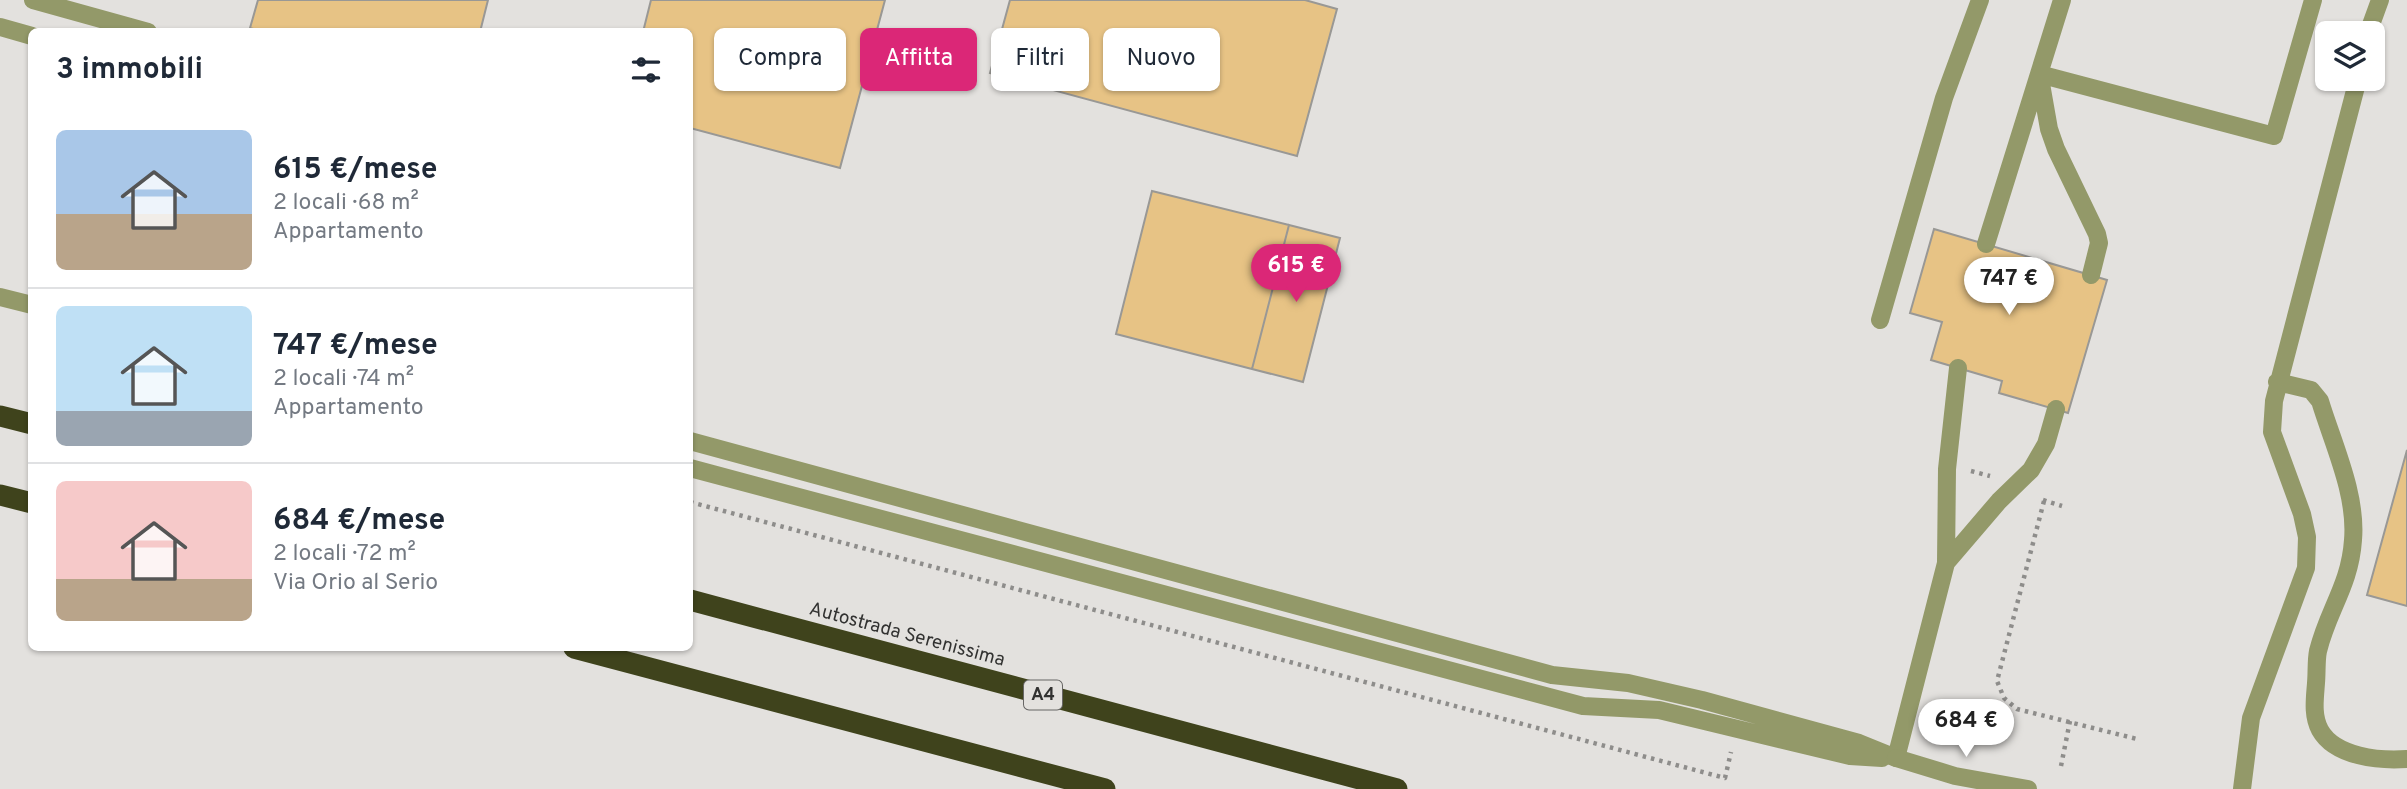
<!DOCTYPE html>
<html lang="it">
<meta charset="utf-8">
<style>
:root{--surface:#fff;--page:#f6f6f7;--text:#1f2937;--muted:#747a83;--line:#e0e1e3;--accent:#db2777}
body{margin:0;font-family:Overpass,sans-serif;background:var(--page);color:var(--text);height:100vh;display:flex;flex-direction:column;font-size:26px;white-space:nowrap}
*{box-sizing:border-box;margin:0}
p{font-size:23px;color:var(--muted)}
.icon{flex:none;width:38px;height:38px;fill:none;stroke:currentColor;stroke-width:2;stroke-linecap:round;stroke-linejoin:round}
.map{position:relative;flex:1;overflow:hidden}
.side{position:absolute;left:28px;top:28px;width:665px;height:623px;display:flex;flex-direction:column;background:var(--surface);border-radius:10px;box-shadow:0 2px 5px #0004}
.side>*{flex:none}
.top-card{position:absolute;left:714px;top:28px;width:665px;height:63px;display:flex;gap:14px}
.tools{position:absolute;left:2315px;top:21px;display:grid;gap:14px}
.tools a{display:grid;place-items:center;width:70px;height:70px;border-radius:10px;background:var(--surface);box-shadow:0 2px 5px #0004;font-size:35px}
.price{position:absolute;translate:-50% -60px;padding:0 16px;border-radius:24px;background:#fff;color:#222;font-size:23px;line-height:46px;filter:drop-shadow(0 2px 4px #0008)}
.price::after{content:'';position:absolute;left:50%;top:42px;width:21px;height:16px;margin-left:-10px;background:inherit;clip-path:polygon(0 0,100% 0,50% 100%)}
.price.on{background:var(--accent);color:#fff}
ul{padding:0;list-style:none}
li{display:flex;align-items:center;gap:21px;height:175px;padding:0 28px}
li+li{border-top:2px solid var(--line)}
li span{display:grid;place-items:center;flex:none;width:196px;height:140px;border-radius:10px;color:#555}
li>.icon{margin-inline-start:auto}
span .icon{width:84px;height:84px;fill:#fffc;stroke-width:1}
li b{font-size:30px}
h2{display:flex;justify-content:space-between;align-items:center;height:84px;padding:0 28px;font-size:30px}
.pill{padding:0 24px;border-radius:10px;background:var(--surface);box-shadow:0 2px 5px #0004;font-size:24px;line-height:63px}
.pill.on{background:var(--accent);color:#fff}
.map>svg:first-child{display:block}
</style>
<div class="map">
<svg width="2407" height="789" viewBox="0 0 2407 789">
<rect width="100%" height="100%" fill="#e3e1de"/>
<path fill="#e7c385" stroke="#999895" stroke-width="2" d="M 258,0 L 488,0 L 480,32 L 264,32 L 250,28 Z
M 651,0 L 885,0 L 840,168 L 690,128 L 690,32 L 643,32 Z
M 1010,0 L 1305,0 L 1337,9 L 1297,156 L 990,73 Z
M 1152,191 L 1289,225 L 1252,369 L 1116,334 Z
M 1289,225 L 1340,238 L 1303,382 L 1252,369 Z
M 1934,229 L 2107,280 L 2068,413 L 1999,393 L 2002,381 L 1931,360 L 1942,322 L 1910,313 Z
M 2407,450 L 2407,606 L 2367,595 Z"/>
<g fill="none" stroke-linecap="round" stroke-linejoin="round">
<path stroke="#8e8d8b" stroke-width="4.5" stroke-dasharray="3.5 5" stroke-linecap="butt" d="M 1971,471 L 1990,476
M 2043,500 L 2062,506
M 2044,501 L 1997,681 L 2004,698 L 2017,709 L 2137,739
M 690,502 L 1725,778 L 1731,752
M 2061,766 L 2070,721"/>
<path stroke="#939969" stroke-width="18" d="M 33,0 L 148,32
M 0,27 L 32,36
M 2368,33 L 2380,0
M 2039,74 L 2274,136 L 2313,0
M 2040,78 L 2049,129 L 2056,149 L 2097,234 L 2099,243 L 2091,275
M 1986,244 L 2062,0
M 0,297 L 32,305
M 1880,320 L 1944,98 L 1980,0
M 2277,382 L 2311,390 L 2320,401 C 2333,444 2357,494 2353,540 C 2350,585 2328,610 2318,651 C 2316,661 2317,672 2316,683 C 2315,698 2312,715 2320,730 C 2335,757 2380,761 2407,759
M 690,441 L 1552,675 L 1628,683 L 1702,700 L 1859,743 L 1896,758
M 690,468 L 1583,706 L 1659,710 L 1850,756 L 1882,758
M 1946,563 L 1999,501 L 2031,470 L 2046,444 L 2056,409
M 1896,758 L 1946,563 L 1947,469 L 1958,368
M 2242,789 L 2251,718 L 2306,568 L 2307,537 L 2302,514 L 2272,432 L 2274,401 L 2358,79"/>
<path stroke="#939969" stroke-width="18" d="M 1896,758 L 1955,776 L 2028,789"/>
<path stroke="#3f431c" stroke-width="21" d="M 0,416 L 32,424
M 0,495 L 32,503
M 690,600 L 1397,789
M 574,648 L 1105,789"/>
</g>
<g text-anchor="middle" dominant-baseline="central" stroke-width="7" stroke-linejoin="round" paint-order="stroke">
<rect fill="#e3e1de" stroke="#676665" stroke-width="2" x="1024" y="680.5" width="38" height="29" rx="5"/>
<g font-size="18" font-weight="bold" fill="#323231">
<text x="1043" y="695">A4</text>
</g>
<g font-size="19" fill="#323231" stroke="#e3e1de">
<text transform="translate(907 635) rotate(15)">Autostrada Serenissima</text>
</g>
</g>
</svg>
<div class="tools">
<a><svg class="icon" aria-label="layers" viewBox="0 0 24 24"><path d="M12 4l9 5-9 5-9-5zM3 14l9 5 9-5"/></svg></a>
</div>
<b class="price on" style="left:1296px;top:304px">615 €</b>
<b class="price" style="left:2009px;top:317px">747 €</b>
<b class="price" style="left:1966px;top:759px">684 €</b>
<div class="top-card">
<a class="pill">Compra</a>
<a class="pill on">Affitta</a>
<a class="pill">Filtri</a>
<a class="pill">Nuovo</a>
</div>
<section class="side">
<h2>3 immobili<svg class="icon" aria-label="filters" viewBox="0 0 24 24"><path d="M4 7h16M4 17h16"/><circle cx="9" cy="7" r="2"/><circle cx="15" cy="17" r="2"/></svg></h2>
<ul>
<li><span style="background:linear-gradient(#a9c7e8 60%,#b9a48a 0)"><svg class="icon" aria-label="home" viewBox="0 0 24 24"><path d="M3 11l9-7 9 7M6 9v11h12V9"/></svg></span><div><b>615 €/mese</b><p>2 locali · 68 m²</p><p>Appartamento</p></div></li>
<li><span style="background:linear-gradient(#bfe0f5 75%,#9aa5b1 0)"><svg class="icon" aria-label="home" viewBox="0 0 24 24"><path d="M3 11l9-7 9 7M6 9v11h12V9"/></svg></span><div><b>747 €/mese</b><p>2 locali · 74 m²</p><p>Appartamento</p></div></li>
<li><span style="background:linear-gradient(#f6c9c9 70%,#b9a48a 0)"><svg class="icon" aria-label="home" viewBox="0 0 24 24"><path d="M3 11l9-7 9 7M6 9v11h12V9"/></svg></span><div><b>684 €/mese</b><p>2 locali · 72 m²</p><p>Via Orio al Serio</p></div></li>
</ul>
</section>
</div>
